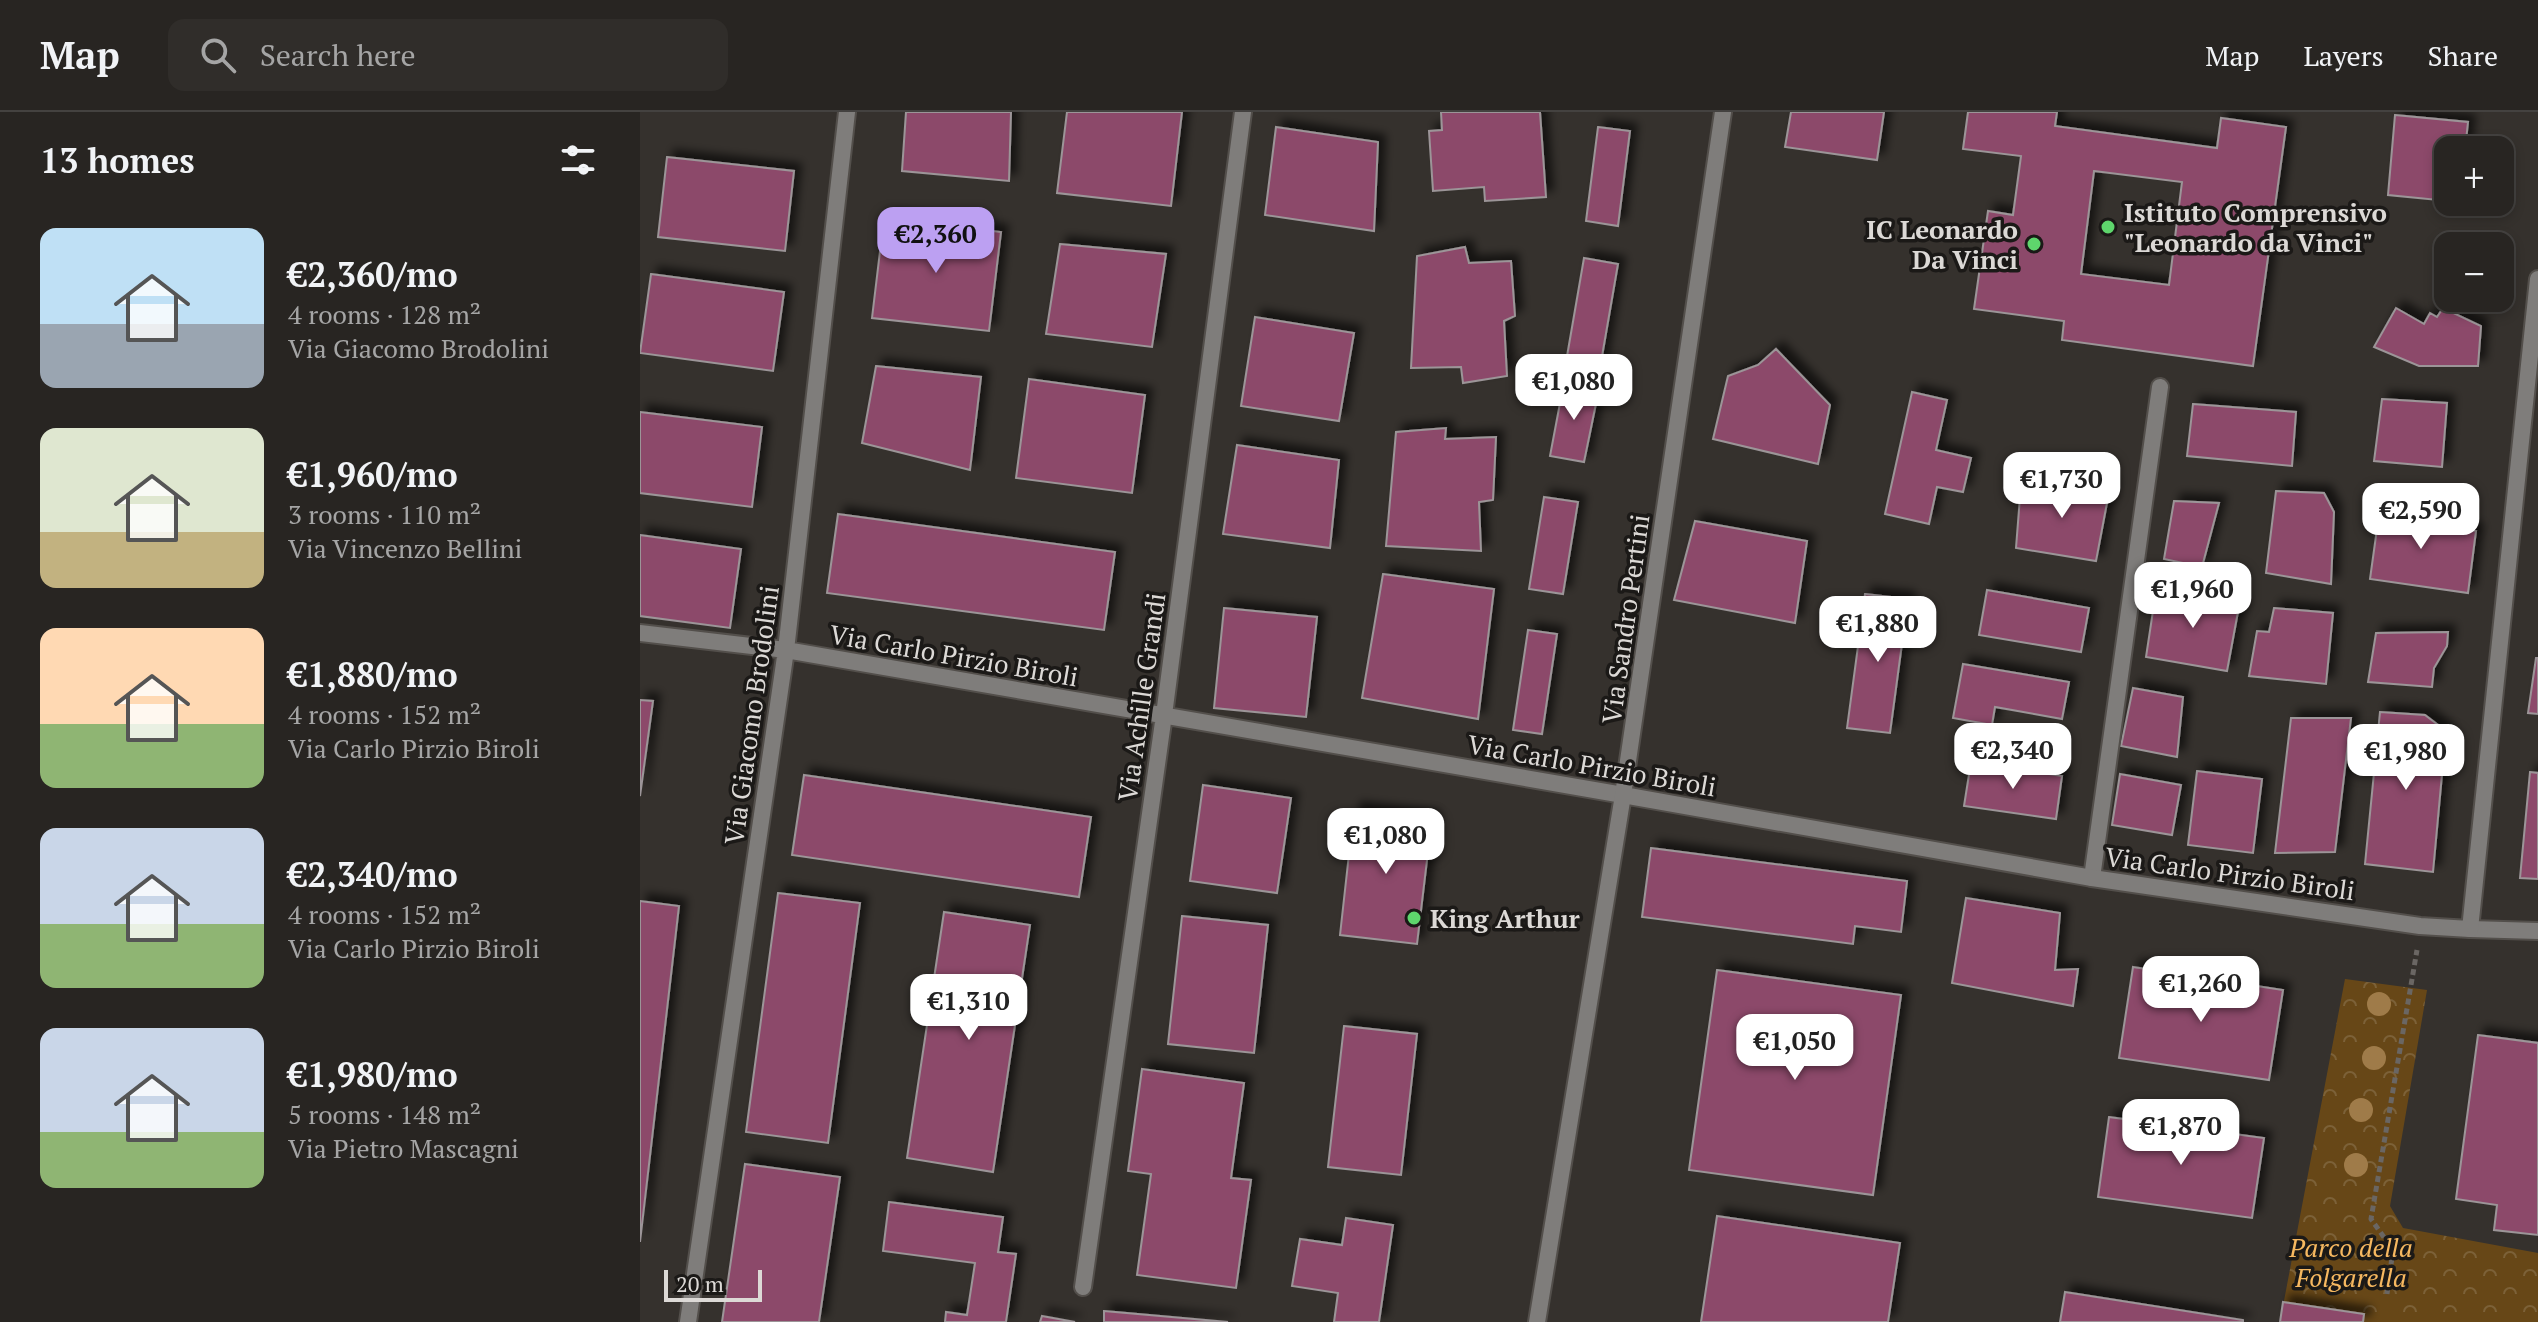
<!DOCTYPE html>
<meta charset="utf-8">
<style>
:root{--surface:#282522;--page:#302d2a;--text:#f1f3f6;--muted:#a5a5a5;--line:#444240;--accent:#bca0f2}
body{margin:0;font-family:"PT Serif",serif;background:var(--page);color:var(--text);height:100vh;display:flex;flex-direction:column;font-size:30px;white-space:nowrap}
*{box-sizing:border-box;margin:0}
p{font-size:26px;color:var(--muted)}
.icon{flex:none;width:44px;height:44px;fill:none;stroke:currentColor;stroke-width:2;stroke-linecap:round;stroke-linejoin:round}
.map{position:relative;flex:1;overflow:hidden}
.side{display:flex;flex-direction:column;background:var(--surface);width:640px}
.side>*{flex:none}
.tools{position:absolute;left:1794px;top:24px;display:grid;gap:16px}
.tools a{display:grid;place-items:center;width:80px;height:80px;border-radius:16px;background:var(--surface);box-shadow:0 4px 12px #0003,0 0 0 2px var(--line);font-size:40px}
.scale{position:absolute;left:24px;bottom:20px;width:98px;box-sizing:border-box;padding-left:8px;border:4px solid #dcd9d6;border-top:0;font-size:22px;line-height:28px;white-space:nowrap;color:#dcd9d6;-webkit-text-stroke:6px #1b1917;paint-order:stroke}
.price{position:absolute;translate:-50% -68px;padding:0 18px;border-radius:16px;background:#fff;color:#222;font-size:26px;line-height:52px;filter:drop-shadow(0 2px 4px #0008)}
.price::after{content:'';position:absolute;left:50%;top:48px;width:24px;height:18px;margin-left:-12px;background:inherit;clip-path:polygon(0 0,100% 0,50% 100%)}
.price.current{background:var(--accent);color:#111}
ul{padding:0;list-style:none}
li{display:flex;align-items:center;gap:24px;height:200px;padding:0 40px}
li span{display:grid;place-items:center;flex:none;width:224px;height:160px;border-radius:16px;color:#555}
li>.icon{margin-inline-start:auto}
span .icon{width:96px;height:96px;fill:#fffc;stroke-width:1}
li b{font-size:34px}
h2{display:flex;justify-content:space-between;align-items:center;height:96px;padding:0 40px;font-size:34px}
header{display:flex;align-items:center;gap:48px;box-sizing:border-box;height:112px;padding:0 40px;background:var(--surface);border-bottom:2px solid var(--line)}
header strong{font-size:38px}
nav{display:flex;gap:44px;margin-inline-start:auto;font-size:28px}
.search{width:560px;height:72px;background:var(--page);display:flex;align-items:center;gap:20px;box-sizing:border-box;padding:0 28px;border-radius:16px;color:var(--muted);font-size:30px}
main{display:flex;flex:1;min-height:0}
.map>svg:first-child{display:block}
</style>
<header>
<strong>Map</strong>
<div class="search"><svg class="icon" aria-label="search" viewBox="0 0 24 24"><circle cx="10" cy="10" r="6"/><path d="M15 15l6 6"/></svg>Search here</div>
<nav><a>Map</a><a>Layers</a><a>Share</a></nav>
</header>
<main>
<section class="side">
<h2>13 homes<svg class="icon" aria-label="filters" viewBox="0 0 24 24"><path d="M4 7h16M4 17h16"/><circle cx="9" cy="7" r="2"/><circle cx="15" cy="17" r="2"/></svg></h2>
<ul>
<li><span style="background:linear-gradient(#bfe0f5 60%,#9aa5b1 0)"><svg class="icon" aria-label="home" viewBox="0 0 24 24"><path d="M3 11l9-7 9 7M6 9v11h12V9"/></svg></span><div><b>€2,360/mo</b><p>4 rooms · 128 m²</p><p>Via Giacomo Brodolini</p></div></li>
<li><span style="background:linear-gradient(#dfe7d0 65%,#c2b280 0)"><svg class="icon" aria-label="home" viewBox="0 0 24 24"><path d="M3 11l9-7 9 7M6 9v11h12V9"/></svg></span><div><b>€1,960/mo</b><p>3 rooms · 110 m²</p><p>Via Vincenzo Bellini</p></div></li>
<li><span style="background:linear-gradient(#ffd9b3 60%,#8fb573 0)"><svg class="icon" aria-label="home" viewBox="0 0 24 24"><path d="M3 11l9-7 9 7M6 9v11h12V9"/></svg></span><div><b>€1,880/mo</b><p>4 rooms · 152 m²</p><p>Via Carlo Pirzio Biroli</p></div></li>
<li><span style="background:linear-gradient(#c9d6e8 60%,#8fb573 0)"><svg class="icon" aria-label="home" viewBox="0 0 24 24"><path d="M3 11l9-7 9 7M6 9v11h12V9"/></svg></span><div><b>€2,340/mo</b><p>4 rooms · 152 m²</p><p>Via Carlo Pirzio Biroli</p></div></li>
<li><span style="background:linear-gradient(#c9d6e8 65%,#8fb573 0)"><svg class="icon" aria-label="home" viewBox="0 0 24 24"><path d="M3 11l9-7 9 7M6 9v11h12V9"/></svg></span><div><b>€1,980/mo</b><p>5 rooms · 148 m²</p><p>Via Pietro Mascagni</p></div></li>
</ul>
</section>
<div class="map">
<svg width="1898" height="1210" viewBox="0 0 1898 1210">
<defs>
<pattern id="park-crowns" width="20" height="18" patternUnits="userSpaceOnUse" patternTransform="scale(2)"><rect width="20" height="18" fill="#674717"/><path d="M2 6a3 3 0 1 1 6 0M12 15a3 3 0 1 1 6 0" fill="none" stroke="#7c6138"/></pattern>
<filter id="shadow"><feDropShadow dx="7" dy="-7" stdDeviation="4" flood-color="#0009"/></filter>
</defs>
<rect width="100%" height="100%" fill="#35312d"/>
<path fill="url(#park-crowns)" d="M 1705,867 L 1787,878 L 1750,1094 L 1763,1116 L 1898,1141 L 1898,1210 L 1640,1210 Z"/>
<path fill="#8c4a6a" stroke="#9c9598" stroke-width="2" fill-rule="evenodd" filter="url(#shadow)" d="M 266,0 L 371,0 L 369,69 L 262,59 Z
M 427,0 L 542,0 L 531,94 L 417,81 Z
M 801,0 L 900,0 L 906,85 L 845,89 L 844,75 L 793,79 L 789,19 L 802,18 Z
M 1151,0 L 1244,0 L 1237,48 L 1145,35 Z
M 1328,0 L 1417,0 L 1415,14 L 1577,36 L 1581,6 L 1646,15 L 1613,254 L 1422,228 L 1424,209 L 1334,197 L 1348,99 L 1373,103 L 1381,44 L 1323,37 ZM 1454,59 L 1542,70 L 1529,173 L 1441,162 Z
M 1755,3 L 1828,10 L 1825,38 L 1808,38 L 1808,89 L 1748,83 Z
M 636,15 L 738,30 L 734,119 L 625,103 Z
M 958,15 L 990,19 L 978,114 L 946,109 Z
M 27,45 L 154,59 L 145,139 L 18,125 Z
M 244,106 L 361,120 L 349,219 L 232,206 Z
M 420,132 L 526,142 L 512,235 L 406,222 Z
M 825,135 L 829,151 L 871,149 L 875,204 L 864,209 L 867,264 L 823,271 L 821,255 L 771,256 L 777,144 Z
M 944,146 L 978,152 L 960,256 L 926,250 Z
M 11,162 L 144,180 L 133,259 L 0,241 Z
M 1756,196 L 1784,212 L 1790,201 L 1797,205 L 1803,196 L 1841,214 L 1838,254 L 1779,254 L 1734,235 Z
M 615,205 L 714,221 L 699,309 L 601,294 Z
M 1136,237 L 1190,293 L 1178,352 L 1073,327 L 1088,264 L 1118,253 Z
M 236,254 L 341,265 L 330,358 L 222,331 Z
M 389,267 L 505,283 L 492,381 L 376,366 Z
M 924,270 L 959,277 L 944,350 L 910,344 Z
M 1272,280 L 1307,288 L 1296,338 L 1331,346 L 1323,380 L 1297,375 L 1289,412 L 1245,402 Z
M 1742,287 L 1807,291 L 1802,355 L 1734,349 Z
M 1553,292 L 1656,300 L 1652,354 L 1547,344 Z
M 0,300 L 122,315 L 112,395 L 0,381 Z
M 806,316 L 805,327 L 856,325 L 853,388 L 839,390 L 841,439 L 746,434 L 756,320 Z
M 597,333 L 699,348 L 690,436 L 583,422 Z
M 1381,372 L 1470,375 L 1456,449 L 1376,436 Z
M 1636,379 L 1684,381 L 1694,400 L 1691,472 L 1626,461 Z
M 904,385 L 938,390 L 923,482 L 889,477 Z
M 1741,388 L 1780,393 L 1777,410 L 1836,419 L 1828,481 L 1730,467 Z
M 1534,389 L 1579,391 L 1562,455 L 1524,447 Z
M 198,402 L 475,440 L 464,518 L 187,481 Z
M 1055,409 L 1167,429 L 1155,511 L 1034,488 Z
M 0,423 L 101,437 L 90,516 L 0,504 Z
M 743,462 L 854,477 L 838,607 L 722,586 Z
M 1347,478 L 1449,496 L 1441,540 L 1339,523 Z
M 1516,479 L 1600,489 L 1587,559 L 1506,545 Z
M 1225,482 L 1268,487 L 1250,621 L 1207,616 Z
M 584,496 L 677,505 L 666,605 L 574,596 Z
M 1634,496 L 1693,501 L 1686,572 L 1609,564 L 1617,519 L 1629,520 Z
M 888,518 L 917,522 L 902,622 L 873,618 Z
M 1808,520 L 1807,534 L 1794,556 L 1792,575 L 1728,570 L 1736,521 Z
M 1896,546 L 1898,546 L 1898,602 L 1888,601 Z
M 1323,552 L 1429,570 L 1422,607 L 1355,595 L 1352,613 L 1313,606 Z
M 1493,576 L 1543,585 L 1537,645 L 1481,634 Z
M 0,588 L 13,589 L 0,684 Z
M 1740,600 L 1785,603 L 1806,619 L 1793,760 L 1725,752 Z
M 1651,606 L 1711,606 L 1695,740 L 1635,741 Z
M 1331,650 L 1422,664 L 1416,707 L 1324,694 Z
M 1557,659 L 1622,667 L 1613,741 L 1548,733 Z
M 1890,660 L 1898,661 L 1898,767 L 1880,766 Z
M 1480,662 L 1541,673 L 1532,723 L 1472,713 Z
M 164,663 L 451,705 L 439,785 L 152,743 Z
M 563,673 L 651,686 L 637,781 L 550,769 Z
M 714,697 L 792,706 L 777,832 L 700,823 Z
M 1011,736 L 1267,769 L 1261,820 L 1215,814 L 1213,832 L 1002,805 Z
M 138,781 L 220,791 L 188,1031 L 106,1020 Z
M 1326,786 L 1420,801 L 1415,858 L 1438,857 L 1433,894 L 1312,871 Z
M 0,789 L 39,794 L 0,1130 Z
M 304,800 L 390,813 L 353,1060 L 267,1046 Z
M 542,804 L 628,813 L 614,941 L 528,932 Z
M 1493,855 L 1643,878 L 1629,968 L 1479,946 Z
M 1077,858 L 1261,883 L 1233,1083 L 1049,1058 Z
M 704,914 L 777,922 L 761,1063 L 688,1055 Z
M 1838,923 L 1898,931 L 1898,1123 L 1854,1118 L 1857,1093 L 1816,1087 Z
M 502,957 L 604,971 L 591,1066 L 611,1068 L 596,1176 L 497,1163 L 511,1062 L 488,1059 Z
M 1469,1005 L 1624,1026 L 1612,1106 L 1458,1085 Z
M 105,1052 L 200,1065 L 179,1210 L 82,1210 Z
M 249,1090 L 363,1105 L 358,1140 L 376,1142 L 366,1210 L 305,1210 L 306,1200 L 327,1203 L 335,1151 L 243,1139 Z
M 1077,1104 L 1260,1131 L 1248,1210 L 1061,1210 Z
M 706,1106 L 753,1113 L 739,1210 L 694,1210 L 698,1181 L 652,1174 L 660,1127 L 702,1133 Z
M 1425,1180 L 1603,1208 L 1603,1210 L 1420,1210 Z
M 1643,1190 L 1724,1202 L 1723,1210 L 1640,1210 Z
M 464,1199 L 588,1210 L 464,1210 Z
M 402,1204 L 435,1210 L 400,1210 Z"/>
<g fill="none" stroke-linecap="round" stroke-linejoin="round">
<g stroke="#534f4b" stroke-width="20">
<path id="minor" d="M 0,521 L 146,538 L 983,683
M 1452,766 L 1520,275
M 1830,817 L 1898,819
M 443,1175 L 524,603 L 603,0
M 48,1210 L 146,538 L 207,0"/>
</g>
<g stroke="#534f4b" stroke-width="20">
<path id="tertiary" d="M 983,683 L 1452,766 L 1780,814 L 1830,817 L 1898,167
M 897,1210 L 983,683 L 1083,0"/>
</g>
<path stroke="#6a6663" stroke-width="5" stroke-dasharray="6 4" stroke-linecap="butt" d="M 1747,1182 L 1753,1138 L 1731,1107 L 1777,838"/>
<use href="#minor" stroke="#7f7d7b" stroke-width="16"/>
<use href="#tertiary" stroke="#7f7d7b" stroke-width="16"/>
</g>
<g fill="#9f7b49">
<circle cx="1739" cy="892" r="12"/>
<circle cx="1734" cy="946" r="12"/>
<circle cx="1721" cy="998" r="12"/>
<circle cx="1716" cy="1053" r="12"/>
</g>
<g fill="#5ed56c" stroke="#1b1917" stroke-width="3">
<circle cx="1468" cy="115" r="8"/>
<circle cx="1394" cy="132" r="8"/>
<circle cx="774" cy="806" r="8"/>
</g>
<g text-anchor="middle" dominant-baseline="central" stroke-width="7" stroke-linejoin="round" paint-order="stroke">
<g font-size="26" font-weight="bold" fill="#dcd9d6" stroke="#1b1917" text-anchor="start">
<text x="1484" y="100">Istituto Comprensivo<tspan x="1484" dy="30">"Leonardo da Vinci"</tspan></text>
<text x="1378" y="117" text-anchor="end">IC Leonardo<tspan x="1378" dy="30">Da Vinci</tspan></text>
<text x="790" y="806">King Arthur</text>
</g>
<g font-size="26" fill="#dcd9d6" stroke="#1b1917">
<text transform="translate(985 507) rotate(-82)">Via Sandro Pertini</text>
<text transform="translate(314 543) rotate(10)">Via Carlo Pirzio Biroli</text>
<text transform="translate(501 585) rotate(-82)">Via Achille Grandi</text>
<text transform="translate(111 603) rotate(-82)">Via Giacomo Brodolini</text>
<text transform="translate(952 653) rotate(10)">Via Carlo Pirzio Biroli</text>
<text transform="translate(1590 761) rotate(8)">Via Carlo Pirzio Biroli</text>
</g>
<g font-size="26" font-style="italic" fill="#f6b860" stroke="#1b1917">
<text x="1711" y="1135">Parco della<tspan x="1711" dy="30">Folgarella</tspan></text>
</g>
</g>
</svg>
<div class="tools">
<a>+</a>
<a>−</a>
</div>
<div class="scale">20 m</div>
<b class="price current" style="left:296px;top:163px">€2,360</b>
<b class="price" style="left:934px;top:310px">€1,080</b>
<b class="price" style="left:1422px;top:408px">€1,730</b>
<b class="price" style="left:1781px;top:439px">€2,590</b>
<b class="price" style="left:1553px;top:518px">€1,960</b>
<b class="price" style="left:1238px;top:552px">€1,880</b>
<b class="price" style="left:1373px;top:679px">€2,340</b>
<b class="price" style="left:1766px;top:680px">€1,980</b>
<b class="price" style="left:746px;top:764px">€1,080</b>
<b class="price" style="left:1561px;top:912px">€1,260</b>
<b class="price" style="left:329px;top:930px">€1,310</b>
<b class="price" style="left:1155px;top:970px">€1,050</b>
<b class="price" style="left:1541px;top:1055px">€1,870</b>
</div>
</main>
